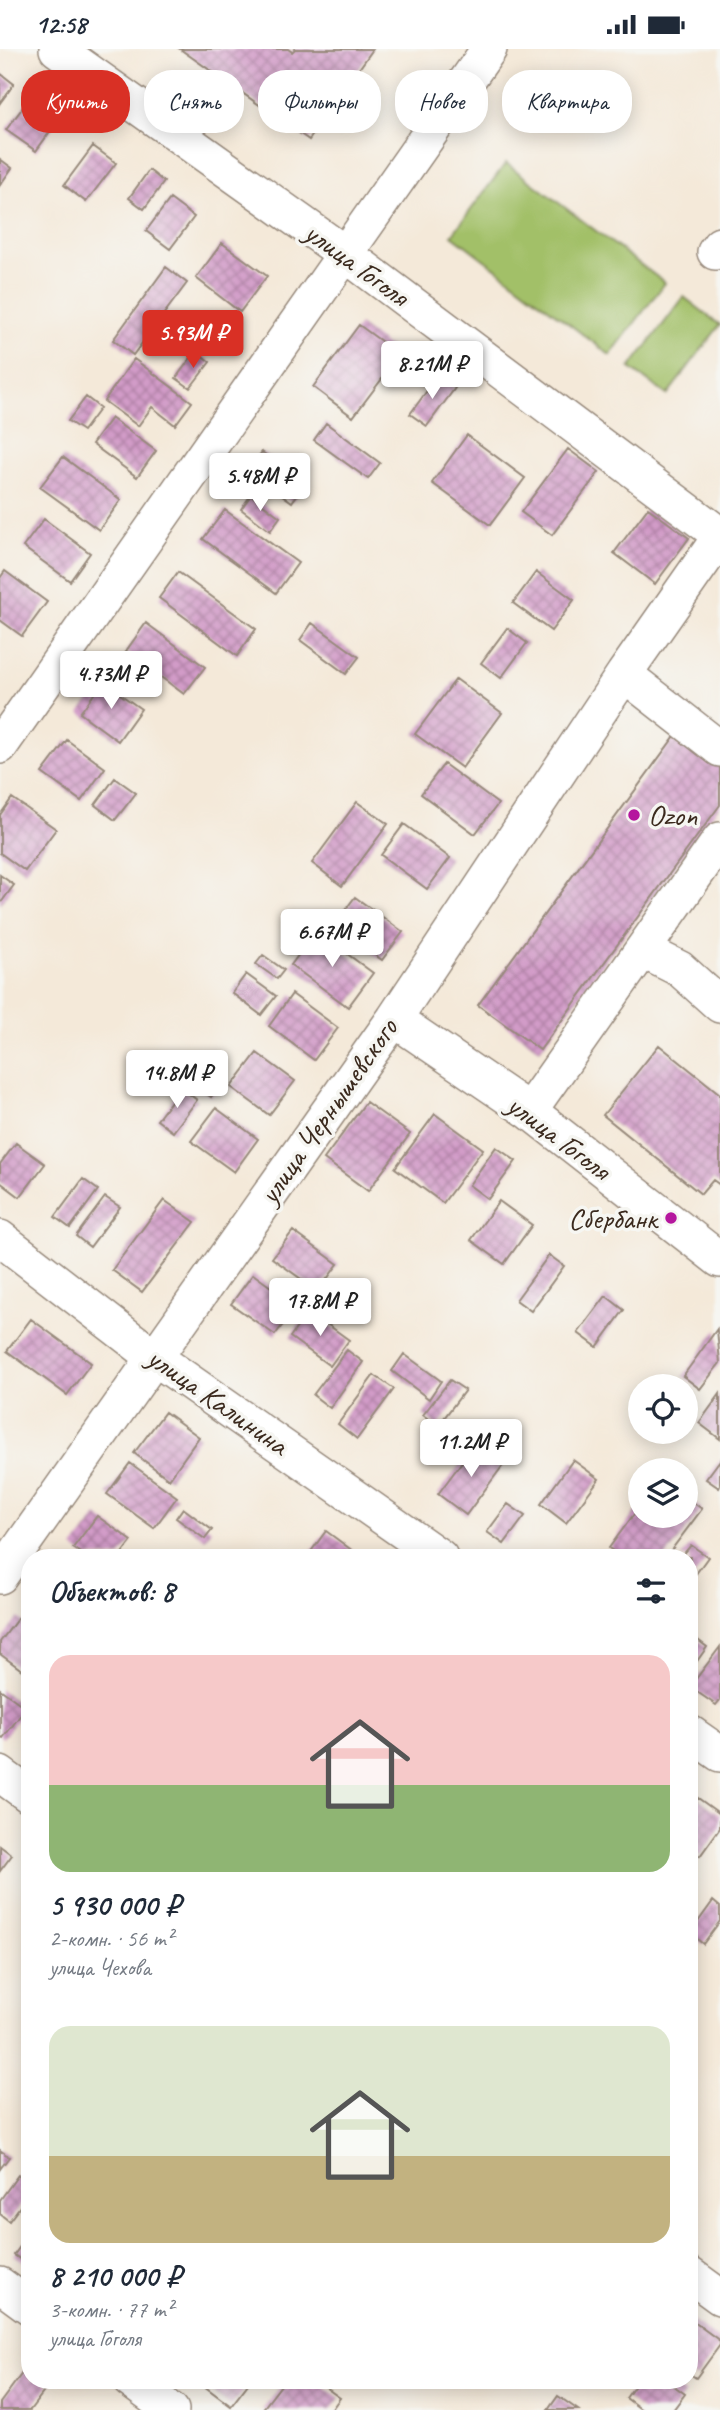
<!DOCTYPE html>
<html lang="ru">
<meta charset="utf-8">
<style>
:root{--surface:#fff;--page:#f2f2f3;--text:#1f2937;--muted:#747a83;--accent:#d93025}
body{margin:0;font-family:Caveat,sans-serif;background:var(--page);color:var(--text);height:100vh;display:flex;flex-direction:column;font-size:26px;white-space:nowrap}
*{box-sizing:border-box;margin:0}
p{font-size:23px;color:var(--muted)}
.icon{flex:none;width:38px;height:38px;fill:none;stroke:currentColor;stroke-width:2;stroke-linecap:round;stroke-linejoin:round}
.map{position:relative;flex:1;overflow:hidden}
.panel{position:absolute;left:21px;top:1500px;width:677px;height:840px;display:flex;flex-direction:column;background:var(--surface);border-radius:28px;box-shadow:0 4px 18px #0003}
.panel>*{flex:none}
.banner{position:absolute;left:21px;top:21px;width:679px;height:63px;display:flex;gap:14px}
.controls{position:absolute;left:628px;top:1325px;display:grid;gap:14px}
.controls a{display:grid;place-items:center;width:70px;height:70px;border-radius:50%;background:var(--surface);box-shadow:0 4px 18px #0003;font-size:35px}
.price{position:absolute;translate:-50% -60px;padding:0 16px;border-radius:7px;background:#fff;color:#222;font-size:23px;line-height:46px;filter:drop-shadow(0 2px 4px #0008)}
.price::after{content:'';position:absolute;left:50%;top:42px;width:21px;height:16px;margin-left:-10px;background:inherit;clip-path:polygon(0 0,100% 0,50% 100%)}
.price.active{background:var(--accent);color:#fff}
ul{padding:0;list-style:none}
li{display:grid;align-content:center;gap:14px;height:371px;padding:0 28px}
li span{display:grid;place-items:center;height:217px;border-radius:21px;color:#555}
li>.icon{margin-inline-start:auto}
span .icon{width:126px;height:126px;fill:#fffc;stroke-width:1}
li b{font-size:30px}
h2{display:flex;justify-content:space-between;align-items:center;height:84px;padding:0 28px;font-size:30px}
.tag{padding:0 24px;border-radius:28px;background:var(--surface);box-shadow:0 4px 18px #0003;font-size:24px;line-height:63px}
.tag.active{background:var(--accent);color:#fff}
.status{display:flex;justify-content:space-between;align-items:center;height:49px;padding:0 35px;background:var(--surface);direction:ltr}
.status svg{height:19px;fill:currentColor}
.map>svg:first-child{display:block}
</style>
<div class="status"><b>12:58</b><svg viewBox="0 0 49 12"><path d="M0 12V9h3v3zM5 12V6h3v6zM10 12V3h3v9zM15 12V0h3v12zM26 1h20v11H26zM47 4h2v5h-2z"/></svg></div>
<div class="map">
<svg width="720" height="2361" viewBox="0 0 720 2361">
<defs>
<pattern id="building-cross-hatch" width="8" height="8" patternUnits="userSpaceOnUse" patternTransform="scale(1.75)"><rect width="8" height="8" fill="#d29bc8"/><path d="M0 0l8 8M0 8l8-8" fill="none" stroke="#ac7fa2"/></pattern>
</defs>
<rect width="100%" height="100%" fill="#f6f6f2"/>
<filter id="ink" filterUnits="userSpaceOnUse"><feTurbulence type="fractalNoise" baseFrequency=".0143" numOctaves="2"/><feDisplacementMap in="SourceGraphic" scale="14" xChannelSelector="R" yChannelSelector="G"/><feConvolveMatrix kernelMatrix="1 2 1 2 8 2 1 2 1" color-interpolation-filters="sRGB"/></filter>
<filter id="wash" filterUnits="userSpaceOnUse"><feTurbulence type="fractalNoise" baseFrequency=".00686" numOctaves="4" result="noise"/><feDisplacementMap in="SourceGraphic" scale="28" xChannelSelector="R" yChannelSelector="G"/><feGaussianBlur stdDeviation="1.57" result="paint"/><feColorMatrix in="noise" values="0 0 0 0 0 0 0 0 0 0 0 0 0 0 0 0 0 1.4 0 .05"/><feComposite in="paint" operator="in"/></filter>
<g filter="url(#wash)">
<rect width="100%" height="100%" fill="#f4e9d9"/>
<path fill="#a2c067" stroke="#6e7542" stroke-width="2" d="M 506,114 L 665,234 L 610,306 L 452,186 Z
M 684,248 L 720,276 L 667,346 L 630,319 Z"/>
<g id="blocks">
<path fill="url(#building-cross-hatch)" d="M 180,0 L 288,0 L 292,3 L 295,0 L 373,0 L 309,91 Z
M 0,24 L 14,35 L 0,54 Z
M 30,49 L 59,70 L 36,102 L 6,81 Z
M 93,97 L 116,114 L 86,153 L 64,136 Z
M 0,110 L 12,119 L 0,136 Z
M 149,121 L 164,133 L 144,160 L 129,149 Z
M 170,150 L 194,168 L 170,200 L 146,182 Z
M 222,194 L 267,227 L 240,263 L 196,229 Z
M 166,218 L 187,234 L 133,306 L 113,291 Z
M 359,276 L 400,306 L 353,368 L 313,338 Z
M 196,302 L 210,313 L 190,339 L 176,329 Z
M 134,310 L 192,353 L 175,376 L 152,358 L 138,377 L 104,352 Z
M 438,327 L 455,339 L 427,377 L 410,365 Z
M 86,348 L 100,359 L 83,382 L 68,372 Z
M 111,369 L 156,402 L 137,428 L 92,395 Z
M 326,374 L 380,414 L 368,430 L 314,391 Z
M 467,386 L 525,429 L 490,476 L 432,434 Z
M 568,400 L 599,423 L 552,486 L 521,463 Z
M 262,403 L 305,435 L 292,453 L 248,421 Z
M 63,408 L 121,451 L 99,481 L 40,438 Z
M 251,446 L 280,468 L 270,482 L 241,460 Z
M 648,459 L 689,489 L 655,535 L 614,504 Z
M 225,461 L 298,514 L 276,544 L 203,490 Z
M 44,470 L 90,504 L 70,532 L 23,498 Z
M 5,522 L 47,553 L 22,587 L 0,571 L 0,529 Z
M 178,523 L 256,580 L 237,607 L 159,549 Z
M 536,523 L 574,551 L 551,582 L 513,554 Z
M 146,574 L 205,618 L 184,645 L 126,602 Z
M 312,574 L 359,608 L 346,625 L 300,591 Z
M 507,579 L 527,594 L 501,629 L 481,614 Z
M 456,630 L 502,664 L 462,719 L 415,685 Z
M 103,633 L 141,660 L 118,692 L 80,664 Z
M 680,680 L 720,709 L 720,756 L 540,1001 L 478,956 Z
M 67,691 L 105,719 L 81,752 L 42,724 Z
M 444,715 L 498,755 L 475,785 L 421,745 Z
M 115,729 L 136,744 L 115,771 L 95,756 Z
M 12,749 L 56,780 L 25,822 L 0,804 L 0,766 Z
M 357,753 L 388,775 L 342,837 L 312,814 Z
M 404,775 L 450,809 L 427,840 L 381,806 Z
M 0,826 L 14,836 L 0,855 Z
M 355,848 L 403,883 L 382,911 L 334,876 Z
M 316,882 L 373,924 L 348,958 L 291,916 Z
M 263,906 L 284,921 L 277,930 L 256,915 Z
M 246,925 L 276,947 L 261,966 L 232,944 Z
M 292,945 L 338,979 L 314,1011 L 269,977 Z
M 659,996 L 720,1045 L 720,1136 L 713,1131 L 701,1145 L 603,1066 Z
M 257,1004 L 295,1032 L 269,1066 L 231,1038 Z
M 183,1008 L 220,1035 L 211,1048 L 173,1021 Z
M 181,1039 L 197,1051 L 173,1083 L 157,1071 Z
M 366,1053 L 410,1085 L 368,1142 L 324,1110 Z
M 216,1059 L 258,1090 L 234,1123 L 191,1092 Z
M 435,1065 L 483,1100 L 443,1154 L 395,1119 Z
M 16,1094 L 45,1115 L 20,1148 L 0,1133 L 0,1115 Z
M 496,1098 L 516,1112 L 488,1150 L 469,1136 Z
M 83,1130 L 98,1141 L 70,1179 L 55,1168 Z
M 105,1148 L 120,1158 L 90,1198 L 76,1187 Z
M 164,1151 L 195,1173 L 142,1243 L 112,1221 Z
M 499,1152 L 532,1176 L 504,1215 L 471,1191 Z
M 293,1182 L 338,1215 L 318,1242 L 272,1209 Z
M 549,1206 L 564,1217 L 531,1262 L 516,1251 Z
M 253,1225 L 297,1257 L 275,1286 L 231,1255 Z
M 606,1247 L 624,1261 L 597,1298 L 578,1284 Z
M 309,1262 L 349,1291 L 330,1317 L 290,1288 Z
M 31,1270 L 91,1314 L 67,1346 L 7,1302 Z
M 717,1280 L 720,1314 L 700,1340 L 683,1327 Z
M 347,1301 L 363,1313 L 330,1359 L 313,1346 Z
M 404,1305 L 441,1332 L 429,1350 L 392,1322 Z
M 374,1326 L 394,1340 L 357,1390 L 338,1375 Z
M 450,1331 L 465,1341 L 438,1377 L 423,1366 Z
M 720,1345 L 720,1390 L 699,1374 Z
M 165,1363 L 199,1388 L 169,1430 L 134,1404 Z
M 476,1394 L 504,1415 L 466,1466 L 438,1445 Z
M 573,1411 L 599,1430 L 566,1474 L 541,1455 Z
M 720,1411 L 720,1437 L 719,1439 L 706,1430 Z
M 130,1414 L 177,1448 L 154,1479 L 107,1445 Z
M 686,1448 L 702,1460 L 666,1508 L 621,1508 L 609,1499 L 640,1457 L 640,1466 L 686,1466 Z
M 508,1455 L 525,1467 L 504,1495 L 487,1483 Z
M 183,1459 L 212,1481 L 205,1490 L 176,1469 Z
M 97,1467 L 132,1492 L 120,1508 L 87,1508 L 73,1499 Z
M 326,1482 L 361,1508 L 307,1508 Z
M 691,1496 L 708,1508 L 690,1533 L 690,1508 L 681,1508 Z
M 18,1569 L 30,1578 L 30,1627 L 0,1605 L 0,1593 Z
M 690,1585 L 707,1598 L 690,1622 Z
M 720,1598 L 720,1651 L 716,1656 L 690,1638 Z
M 0,1640 L 26,1659 L 3,1689 L 0,1687 Z
M 698,1749 L 720,1765 L 720,1779 L 700,1807 L 690,1800 L 690,1760 Z
M 0,1797 L 12,1806 L 0,1822 Z
M 713,1852 L 720,1858 L 720,1872 L 703,1895 L 690,1884 Z
M 0,2101 L 9,2108 L 0,2120 Z
M 18,2126 L 30,2134 L 30,2144 L 9,2172 L 0,2165 L 0,2151 Z
M 30,2184 L 30,2217 L 14,2206 Z
M 690,2270 L 720,2292 L 720,2296 L 696,2329 L 690,2325 Z
M 26,2319 L 30,2322 L 30,2331 L 42,2331 L 49,2336 L 30,2361 L 0,2361 L 0,2354 Z
M 196,2331 L 251,2331 L 231,2357 Z
M 285,2331 L 315,2331 L 340,2349 L 331,2361 L 262,2361 Z
M 639,2331 L 666,2331 L 685,2345 L 673,2361 L 642,2361 L 626,2349 Z
M 558,2347 L 578,2361 L 548,2361 Z"/>
</g>
</g>
<g filter="url(#ink)">
<use href="#blocks" fill-opacity="0" stroke="#988a7c" stroke-width="2"/>
<g fill="none" stroke-linecap="round" stroke-linejoin="round">
<g stroke="#988a7c" stroke-width="38">
<path id="minor" d="M 57,0 L 344,204 L 720,486
M 715,203 L 720,196
M 624,625 L 720,700
M 0,697 L 489,0
M 644,902 L 680,920 L 720,956
M 394,970 L 529,1062 L 720,1211
M 529,1062 L 720,791
M 0,1189 L 154,1308 L 440,1508
M 0,1527 L 394,970 L 624,625 L 720,488
M 690,1684 L 720,1705
M 0,1725 L 30,1747
M 690,2226 L 720,2248
M 0,2236 L 30,2258
M 130,2331 L 171,2361"/>
</g>
<use href="#minor" stroke="#fff" stroke-width="35"/>
</g>
</g>
<g fill="#b5179e" stroke="#f6f6f2" stroke-width="2.5">
<circle cx="634" cy="766" r="7"/>
<circle cx="671" cy="1169" r="7"/>
</g>
<g text-anchor="middle" dominant-baseline="central" stroke-width="7" stroke-linejoin="round" paint-order="stroke">
<g font-size="30" fill="#3b2a1e" stroke="#f6f6f2">
<text transform="translate(357 215) rotate(36)">улица Гоголя</text>
<text transform="translate(328 1062) rotate(-55)">улица Чернышевского</text>
<text transform="translate(559 1088) rotate(37)">улица Гоголя</text>
<text transform="translate(218 1352) rotate(35)">улица Калинина</text>
</g>
<g font-size="30" fill="#3b2a1e" stroke="#f6f6f2" text-anchor="start">
<text x="648" y="766">Ozon</text>
<text x="657" y="1169" text-anchor="end">Сбербанк</text>
</g>
</g>
</svg>
<div class="controls">
<a><svg class="icon" aria-label="locate" viewBox="0 0 24 24"><circle cx="12" cy="12" r="6"/><path d="M12 2v4M12 18v4M2 12h4M18 12h4"/></svg></a>
<a><svg class="icon" aria-label="layers" viewBox="0 0 24 24"><path d="M12 4l9 5-9 5-9-5zM3 14l9 5 9-5"/></svg></a>
</div>
<b class="price active" style="left:193px;top:321px">5.93M ₽</b>
<b class="price" style="left:432px;top:352px">8.21M ₽</b>
<b class="price" style="left:260px;top:464px">5.48M ₽</b>
<b class="price" style="left:111px;top:662px">4.73M ₽</b>
<b class="price" style="left:332px;top:920px">6.67M ₽</b>
<b class="price" style="left:177px;top:1061px">14.8M ₽</b>
<b class="price" style="left:320px;top:1289px">17.8M ₽</b>
<b class="price" style="left:471px;top:1430px">11.2M ₽</b>
<div class="banner">
<a class="tag active">Купить</a>
<a class="tag">Снять</a>
<a class="tag">Фильтры</a>
<a class="tag">Новое</a>
<a class="tag">Квартира</a>
</div>
<section class="panel">
<h2>Объектов: 8<svg class="icon" aria-label="filters" viewBox="0 0 24 24"><path d="M4 7h16M4 17h16"/><circle cx="9" cy="7" r="2"/><circle cx="15" cy="17" r="2"/></svg></h2>
<ul>
<li><span style="background:linear-gradient(#f6c9c9 60%,#8fb573 0)"><svg class="icon" aria-label="home" viewBox="0 0 24 24"><path d="M3 11l9-7 9 7M6 9v11h12V9"/></svg></span><div><b>5 930 000 ₽</b><p>2-комн. · 56 m²</p><p>улица Чехова</p></div></li>
<li><span style="background:linear-gradient(#dfe7d0 60%,#c2b280 0)"><svg class="icon" aria-label="home" viewBox="0 0 24 24"><path d="M3 11l9-7 9 7M6 9v11h12V9"/></svg></span><div><b>8 210 000 ₽</b><p>3-комн. · 77 m²</p><p>улица Гоголя</p></div></li>
</ul>
</section>
</div>
